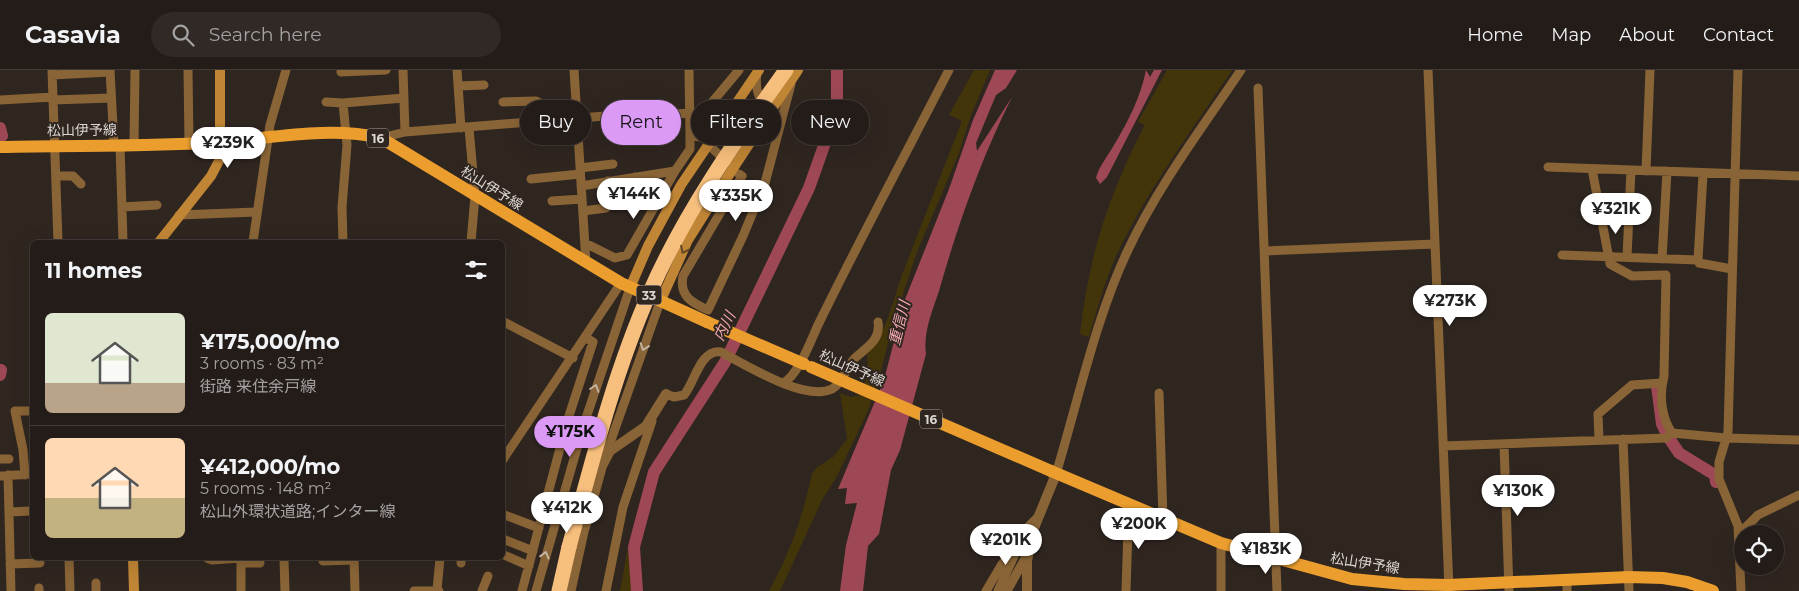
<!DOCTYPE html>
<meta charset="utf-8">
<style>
:root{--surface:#241c18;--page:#302925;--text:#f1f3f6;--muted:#a3a1a2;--line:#413a37;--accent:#da9af6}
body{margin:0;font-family:Montserrat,"Noto Sans JP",sans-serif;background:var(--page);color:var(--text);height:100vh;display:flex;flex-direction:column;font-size:19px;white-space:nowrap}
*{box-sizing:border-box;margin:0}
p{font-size:16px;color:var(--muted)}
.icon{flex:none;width:28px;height:28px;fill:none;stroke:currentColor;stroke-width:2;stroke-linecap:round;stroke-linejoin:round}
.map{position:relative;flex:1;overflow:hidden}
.side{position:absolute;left:30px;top:170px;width:475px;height:320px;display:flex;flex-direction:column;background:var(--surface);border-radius:8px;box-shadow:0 5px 20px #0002,0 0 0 1px var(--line)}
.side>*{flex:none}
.banner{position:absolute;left:520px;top:30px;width:475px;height:45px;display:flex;gap:10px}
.controls{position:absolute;left:1734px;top:455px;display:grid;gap:10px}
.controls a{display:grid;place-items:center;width:50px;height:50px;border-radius:50%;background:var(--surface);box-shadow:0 5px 20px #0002,0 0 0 1px var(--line);font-size:25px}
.price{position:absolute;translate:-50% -42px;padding:0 11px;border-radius:18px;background:#fff;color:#222;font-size:16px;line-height:32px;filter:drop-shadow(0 1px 2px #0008)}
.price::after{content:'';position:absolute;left:50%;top:30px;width:15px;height:11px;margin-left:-8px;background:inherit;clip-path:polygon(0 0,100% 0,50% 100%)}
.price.on{background:var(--accent);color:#111}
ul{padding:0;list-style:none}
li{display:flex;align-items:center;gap:15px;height:125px;padding:0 15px}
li+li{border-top:1px solid var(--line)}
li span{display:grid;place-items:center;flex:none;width:140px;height:100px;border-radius:8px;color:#555}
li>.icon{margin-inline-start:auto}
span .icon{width:60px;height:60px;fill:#fffc;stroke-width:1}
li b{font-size:21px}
h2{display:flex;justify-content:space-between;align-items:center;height:60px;padding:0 15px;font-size:21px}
.chip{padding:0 18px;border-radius:22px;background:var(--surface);box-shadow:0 5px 20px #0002,0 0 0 1px var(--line);font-size:18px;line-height:45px}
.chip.on{background:var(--accent);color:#111}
header{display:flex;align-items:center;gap:30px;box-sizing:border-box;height:70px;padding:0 25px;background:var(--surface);border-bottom:1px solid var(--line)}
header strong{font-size:24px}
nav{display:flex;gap:28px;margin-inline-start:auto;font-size:18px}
.search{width:350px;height:45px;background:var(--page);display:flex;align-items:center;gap:12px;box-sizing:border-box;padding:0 18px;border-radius:28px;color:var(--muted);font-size:19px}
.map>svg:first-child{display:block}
</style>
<header>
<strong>Casavia</strong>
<div class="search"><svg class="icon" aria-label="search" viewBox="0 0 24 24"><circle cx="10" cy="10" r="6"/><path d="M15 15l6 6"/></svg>Search here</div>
<nav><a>Home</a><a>Map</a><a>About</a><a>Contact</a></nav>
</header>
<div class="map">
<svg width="1799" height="521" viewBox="0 0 1799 521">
<rect width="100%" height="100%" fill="#302620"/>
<path fill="#43350a" d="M 974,0 L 990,0 L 970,48 L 959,83 L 917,182 L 893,254 L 881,301 L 868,341 L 836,408 L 823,428 L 780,521 L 769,521 C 791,480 802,449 812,404 L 816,398 L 833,387 L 847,369 L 840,323 L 850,327 L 861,325 L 868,303 L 867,282 C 889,262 893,226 904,200 C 923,150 943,100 962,51 L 949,45 Z
M 1167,0 L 1232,0 C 1192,60 1148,119 1117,184 C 1105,211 1097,239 1089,267 L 1080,264 C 1088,189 1109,123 1145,55 L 1138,52 Z
M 628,477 L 632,521 L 620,521 Z"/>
<path fill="#9f4855" d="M 995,0 L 1017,0 L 1006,18 L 996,25 L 976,73 L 977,81 L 1012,27 C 981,89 958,154 939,221 C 932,242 923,262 926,284 L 900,380 L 891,400 L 879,464 L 868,476 L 863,521 L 840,521 L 846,475 L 857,433 L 845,434 L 847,418 L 838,419 L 884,310 L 898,256 L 895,254 L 903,241 L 902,237 L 949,119 L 973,50 Z
M 1146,0 L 1150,7 L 1154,0 L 1162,0 L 1107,107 L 1100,114 L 1096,108 C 1099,96 1108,86 1114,75 C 1128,52 1141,26 1146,0 Z"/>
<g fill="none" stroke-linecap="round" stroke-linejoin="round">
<path stroke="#9f4855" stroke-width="12" d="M 0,58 L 2,66
M 0,305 L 1,300
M 1657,316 L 1662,354 L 1668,366
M 1669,368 L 1679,383 L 1715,405 L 1716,412
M 637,521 L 634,477 L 654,402 L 725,292 L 809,118 L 837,39 L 837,0"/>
<path stroke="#896436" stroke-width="9" d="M 52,0 L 58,172
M 110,0 L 114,75
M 188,0 L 189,73
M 403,0 L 405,62
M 457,0 L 461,58
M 574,0 L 586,193
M 689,0 L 690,66 L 701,67
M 1428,0 L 1449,519
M 1738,0 L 1728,362 L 1719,392 L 1719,409 L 1738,456 L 1741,521
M 341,2 L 386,0
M 757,3 C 752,36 776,37 777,63
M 52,5 L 110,2
M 458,16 L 484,15
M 1258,18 L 1277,521
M 0,30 L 53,27
M 53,30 L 111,28
M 326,32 L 343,33
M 503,32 L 536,31 L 542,34 L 543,52
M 469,58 L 475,126 L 471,172
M 381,68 L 405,62 L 605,46 L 700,43 L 709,36 L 739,0
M 134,74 L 135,0
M 120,75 L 123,172
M 713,79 L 727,92
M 1548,97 L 1799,106
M 580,98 L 613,94
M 1592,99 L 1610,194 L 1632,206 L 1666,205 L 1664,306 C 1659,325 1661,347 1672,363 L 1726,368 L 1799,370
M 1646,101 L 1650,0
M 739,104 L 742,106 L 683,206 C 679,226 692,233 708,240 L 743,166 L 765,113 L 791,14
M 56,106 L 73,106 L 81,114
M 635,107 L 637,118
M 531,109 L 580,104
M 608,111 L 610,123
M 581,116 L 675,101 L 690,79 L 690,66
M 552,131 L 582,129
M 122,137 L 157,135
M 583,141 L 606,138
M 179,145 L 257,142
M 253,172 L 270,55 L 286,0
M 343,172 L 342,137 L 347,75 L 343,33 L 404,28
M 585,173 L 615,188 L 627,185 L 675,101
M 1265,181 L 1435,174
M 1562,185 L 1698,190 L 1699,193 L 1732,199
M 1627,187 L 1631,100
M 1662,189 L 1667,101
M 1698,190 L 1703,104
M 502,251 L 573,288
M 783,313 C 798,306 811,270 818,255 C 860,169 905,85 949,0
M 1159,323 L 1163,449
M 666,324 L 674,327 L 684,325 C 695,312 700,279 721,282 C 746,295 805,332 832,319 C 843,313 846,297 855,288 C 867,277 881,270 878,252
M 1623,369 L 1629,521
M 1599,370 L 1598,344 L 1632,315 L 1662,313
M 1504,374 L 1509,521
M 1443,376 L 1666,368 L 1672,363
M 605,387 L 660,232
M 0,389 L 9,389
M 502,391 L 621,213
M 1056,404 C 1078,331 1096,247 1128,180 C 1158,116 1202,58 1241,0
M 8,405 L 11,521
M 25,405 L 23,380 L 15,341 L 32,341
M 0,406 L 32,404
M 9,442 L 31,441
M 502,444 L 539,458
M 550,447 L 585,457 L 571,521
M 1738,459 L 1745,458 L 1758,445 L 1799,425
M 503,469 L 533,481
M 502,484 L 529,496
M 69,488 L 70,521
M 207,488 L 212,490 L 241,488
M 241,488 L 241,521
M 354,488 L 355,521
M 461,488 L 461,493
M 284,489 L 285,521
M 323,491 L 354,490
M 241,493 L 260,493
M 10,494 L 40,493
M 1567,510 L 1567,521
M 96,513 L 96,521
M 39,518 L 39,521
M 437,520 L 440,488
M 414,521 L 439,521
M 482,521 L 488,506
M 522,521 L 567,352 L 593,272 L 586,268
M 536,521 L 584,354 L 630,218
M 606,521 L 623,437 L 652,351
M 986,521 L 1002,494 L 1015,478
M 998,521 L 1027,458 L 1038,447
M 1007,521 L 1028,483
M 1126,521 L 1128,458 L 1133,437
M 1221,521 L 1221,473"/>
<path stroke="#896436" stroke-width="10" d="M 585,457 L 602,396 L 610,381 L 646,356 L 666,324
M 1027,521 L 1027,491 L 1032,463 L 1056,404"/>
<path stroke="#c08535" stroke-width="10" d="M 159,172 L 211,106 L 220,89 L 220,0
M 630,218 L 648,176 L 681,115 L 759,0
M 660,232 L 688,170 L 734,97 L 798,0
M 133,488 L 134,521"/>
<path stroke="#eb9e2e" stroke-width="12" d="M 0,77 C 74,75 148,77 221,72 C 273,68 329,56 381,68 L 621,213 L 707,252
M 1051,401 L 1221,473 L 1352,509 L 1404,514 L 1448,515 L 1629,507 L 1663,508 L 1687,512 L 1713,521"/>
<path stroke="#f7bf7d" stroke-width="15" d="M 559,521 L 569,477"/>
<path stroke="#eb9e2e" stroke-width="12" d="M 707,252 L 804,294
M 811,297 L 1051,401"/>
<path stroke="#f7bf7d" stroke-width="15" d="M 569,477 C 592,392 614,303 650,222 C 685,142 736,70 786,0"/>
</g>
<defs><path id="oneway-chevron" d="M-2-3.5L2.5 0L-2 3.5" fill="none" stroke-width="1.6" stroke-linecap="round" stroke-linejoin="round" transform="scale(1.25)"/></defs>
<use stroke="#624727" href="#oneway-chevron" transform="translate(684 180) rotate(116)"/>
<g stroke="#c3b3a2">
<use href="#oneway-chevron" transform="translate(644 277) rotate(109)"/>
<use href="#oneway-chevron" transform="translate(595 318) rotate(-72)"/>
<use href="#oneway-chevron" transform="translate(545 485) rotate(-76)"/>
</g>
<g text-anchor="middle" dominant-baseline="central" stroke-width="4" stroke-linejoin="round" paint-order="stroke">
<g fill="#302620" stroke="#a8a09c" stroke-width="1">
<rect x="367" y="58.5" width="22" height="19" rx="4"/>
<rect x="636.5" y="215.5" width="25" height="19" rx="4"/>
<rect x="920" y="339.5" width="22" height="19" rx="4"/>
</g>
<g font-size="12" font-weight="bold" fill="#dcd5d1">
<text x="378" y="68">16</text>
<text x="649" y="225">33</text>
<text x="931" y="349">16</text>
</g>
<g font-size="14" fill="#dcd5d1" stroke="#302620">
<text transform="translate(82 60) rotate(-1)">松山伊予線</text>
<text transform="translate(492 118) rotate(32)">松山伊予線</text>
<text transform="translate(852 298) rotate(24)">松山伊予線</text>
<text transform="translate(1365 493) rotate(9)">松山伊予線</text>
</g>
<g font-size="15" font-style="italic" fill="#f3a9b0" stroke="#302620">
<text transform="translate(899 253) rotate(-76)">重信川</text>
<text transform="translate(724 256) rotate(-64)">内川</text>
</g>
</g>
</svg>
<div class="controls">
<a><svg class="icon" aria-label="locate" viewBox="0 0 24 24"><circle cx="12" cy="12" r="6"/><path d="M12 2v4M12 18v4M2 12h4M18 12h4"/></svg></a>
</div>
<b class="price" style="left:228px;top:99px">¥239K</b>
<b class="price" style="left:634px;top:150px">¥144K</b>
<b class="price" style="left:736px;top:152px">¥335K</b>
<b class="price" style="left:1616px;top:165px">¥321K</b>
<b class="price" style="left:1450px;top:257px">¥273K</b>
<b class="price on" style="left:570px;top:388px">¥175K</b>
<b class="price" style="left:1518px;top:447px">¥130K</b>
<b class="price" style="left:567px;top:464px">¥412K</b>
<b class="price" style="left:1139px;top:480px">¥200K</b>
<b class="price" style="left:1006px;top:496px">¥201K</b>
<b class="price" style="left:1266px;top:505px">¥183K</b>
<div class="banner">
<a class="chip">Buy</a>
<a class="chip on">Rent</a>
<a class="chip">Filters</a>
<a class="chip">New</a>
</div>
<section class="side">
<h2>11 homes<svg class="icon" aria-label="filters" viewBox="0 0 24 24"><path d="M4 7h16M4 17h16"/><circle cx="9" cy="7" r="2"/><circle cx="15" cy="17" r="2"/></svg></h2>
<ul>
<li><span style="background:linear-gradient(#dfe7d0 70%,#b9a48a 0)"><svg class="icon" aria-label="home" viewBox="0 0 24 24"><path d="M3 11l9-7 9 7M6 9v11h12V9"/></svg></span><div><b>¥175,000/mo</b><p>3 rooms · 83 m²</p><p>街路 来住余戸線</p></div></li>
<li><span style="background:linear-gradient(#ffd9b3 60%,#c2b280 0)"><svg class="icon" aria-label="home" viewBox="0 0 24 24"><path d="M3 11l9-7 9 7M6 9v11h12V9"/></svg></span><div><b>¥412,000/mo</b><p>5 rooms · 148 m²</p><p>松山外環状道路;インター線</p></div></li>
</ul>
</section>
</div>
